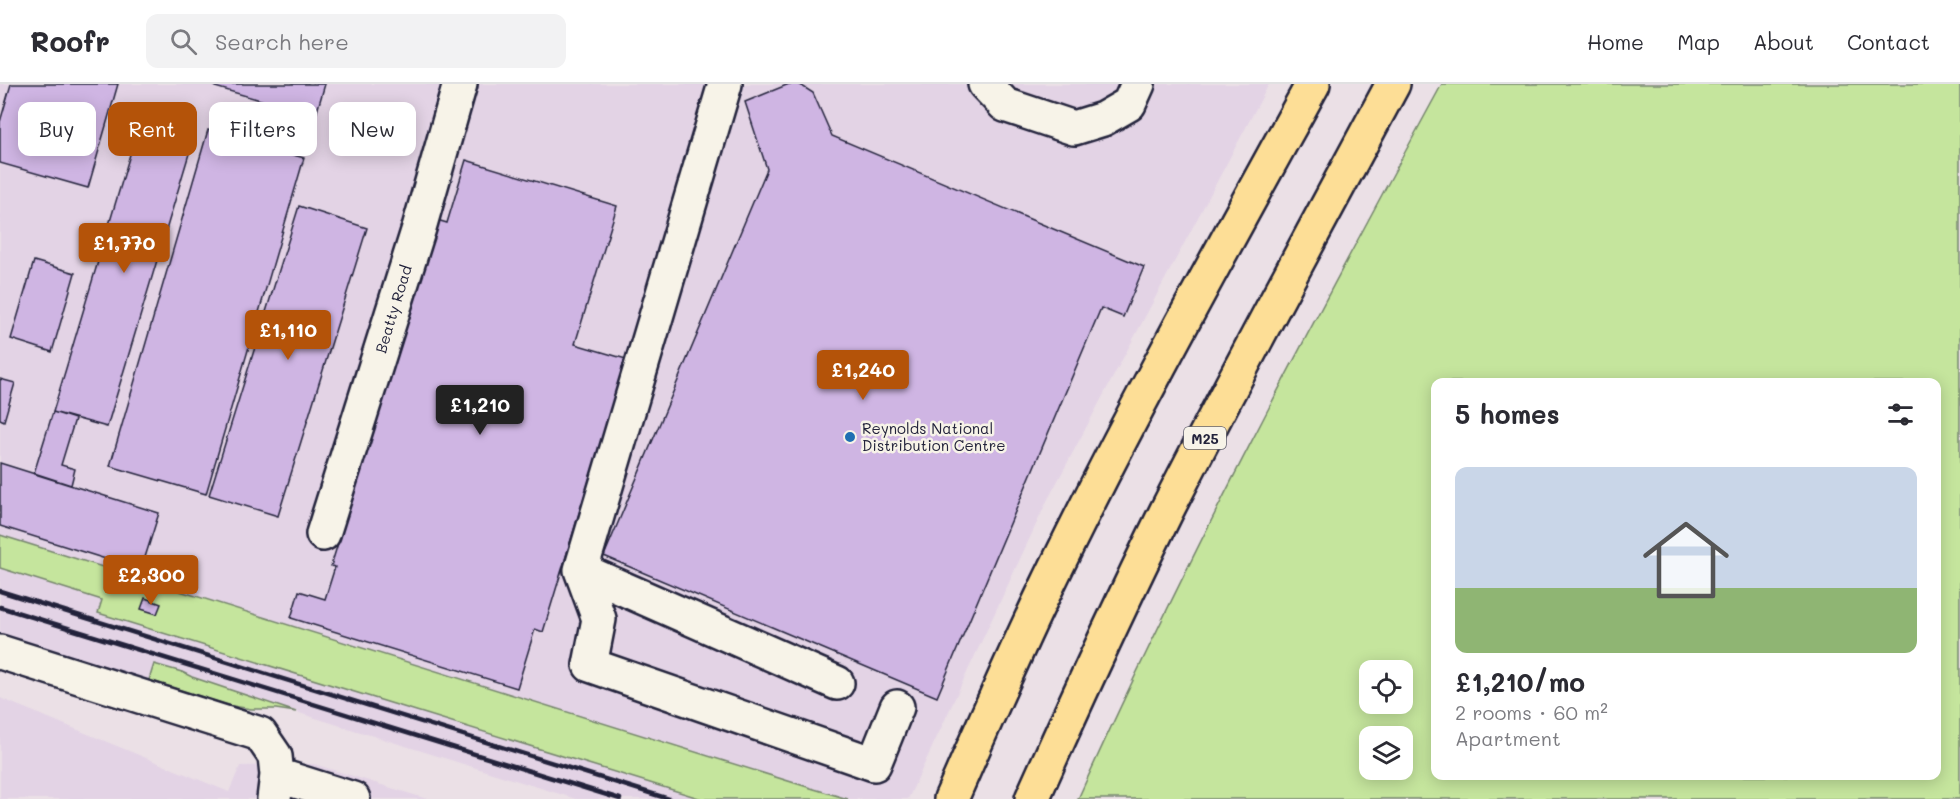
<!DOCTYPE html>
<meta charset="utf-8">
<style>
:root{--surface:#fff;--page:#f2f2f3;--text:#2b2b33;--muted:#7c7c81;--line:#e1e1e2;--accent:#b45309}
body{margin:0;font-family:Mali,sans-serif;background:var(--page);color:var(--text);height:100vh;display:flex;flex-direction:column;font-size:22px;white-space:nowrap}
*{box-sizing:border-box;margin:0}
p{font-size:20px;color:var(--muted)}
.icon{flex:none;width:33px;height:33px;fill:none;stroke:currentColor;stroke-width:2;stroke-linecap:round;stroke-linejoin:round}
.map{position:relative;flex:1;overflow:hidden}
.sheet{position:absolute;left:1431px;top:294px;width:510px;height:402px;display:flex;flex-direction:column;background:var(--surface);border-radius:12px;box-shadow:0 3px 15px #0003}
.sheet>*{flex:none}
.guide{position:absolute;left:18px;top:18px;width:570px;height:54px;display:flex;gap:12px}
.buttons{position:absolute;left:1359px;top:576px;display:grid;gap:12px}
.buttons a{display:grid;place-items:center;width:54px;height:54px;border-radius:12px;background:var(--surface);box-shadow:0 3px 15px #0003;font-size:30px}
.price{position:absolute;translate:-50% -51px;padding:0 14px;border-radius:6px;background:var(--accent);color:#fff;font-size:20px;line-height:39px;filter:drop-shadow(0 2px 3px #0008)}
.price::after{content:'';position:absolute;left:50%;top:36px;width:18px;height:14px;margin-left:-9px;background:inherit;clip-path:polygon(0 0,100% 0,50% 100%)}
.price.active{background:#222;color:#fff}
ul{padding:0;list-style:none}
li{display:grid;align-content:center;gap:12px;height:318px;padding:0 24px}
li+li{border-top:2px solid var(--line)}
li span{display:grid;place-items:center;height:186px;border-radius:12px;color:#555}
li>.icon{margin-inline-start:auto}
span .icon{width:108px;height:108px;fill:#fffc;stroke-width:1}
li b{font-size:26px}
h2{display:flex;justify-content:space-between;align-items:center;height:72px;padding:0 24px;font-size:26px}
.pill{padding:0 21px;border-radius:12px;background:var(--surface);box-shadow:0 3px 15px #0003;font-size:21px;line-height:54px}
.pill.active{background:var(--accent);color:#fff}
header{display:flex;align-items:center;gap:36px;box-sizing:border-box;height:84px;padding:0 30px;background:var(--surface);border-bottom:2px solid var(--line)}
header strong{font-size:28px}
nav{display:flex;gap:33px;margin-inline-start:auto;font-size:21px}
.search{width:420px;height:54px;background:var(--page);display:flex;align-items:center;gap:15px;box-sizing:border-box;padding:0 21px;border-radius:12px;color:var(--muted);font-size:22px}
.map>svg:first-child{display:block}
</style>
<header>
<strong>Roofr</strong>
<div class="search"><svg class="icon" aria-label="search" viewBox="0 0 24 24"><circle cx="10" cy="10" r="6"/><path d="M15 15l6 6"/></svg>Search here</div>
<nav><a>Home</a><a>Map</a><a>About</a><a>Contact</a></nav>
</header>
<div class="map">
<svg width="1960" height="715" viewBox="0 0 1960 715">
<rect width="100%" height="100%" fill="#ebe0e6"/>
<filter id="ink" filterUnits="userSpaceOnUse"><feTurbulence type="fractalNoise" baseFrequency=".0167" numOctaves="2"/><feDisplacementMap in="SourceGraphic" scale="12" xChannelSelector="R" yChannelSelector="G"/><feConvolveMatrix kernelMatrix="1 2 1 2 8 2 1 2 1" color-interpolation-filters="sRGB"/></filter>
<g filter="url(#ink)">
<path fill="#e3d3e5" d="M 0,0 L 1269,0 L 1047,417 L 908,715 L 848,715 L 0,451 Z
M 0,484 L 102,516 L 99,529 L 702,715 L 576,715 L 296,628 L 155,580 L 149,596 L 0,551 Z
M 0,614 L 229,708 L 240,682 L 314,680 L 427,715 L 0,715 Z"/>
<path fill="#c5e59d" stroke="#74846c" stroke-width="1.5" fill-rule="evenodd" d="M 1442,0 L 1960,0 L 1960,715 L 1078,715 C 1188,471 1314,235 1442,0 ZM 1436,298 L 1936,298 L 1936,692 L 1436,692 ZM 1370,586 L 1402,586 L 1402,620 L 1370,620 ZM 1370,652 L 1402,652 L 1402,686 L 1370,686 Z
M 0,451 L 814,705 L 848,715 L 702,715 L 98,529 L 102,516 L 0,484 Z
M 154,580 L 182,588 L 192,593 L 296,628 L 276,625 L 251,625 L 227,621 L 149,596 Z"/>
<path fill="#cfb5e3" stroke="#22223b" stroke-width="1.5" d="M 11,0 L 118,0 L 88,104 L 0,79 L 0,38 Z
M 215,0 L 325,0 L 313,41 L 261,26 L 264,17 L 215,3 Z
M 789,0 L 799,0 L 813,9 L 832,52 L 1144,183 L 1123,233 L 1101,224 L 937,613 L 604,472 L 767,85 L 745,18 Z
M 140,37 L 194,53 L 107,343 L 53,328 Z
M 208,46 L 304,74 L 206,410 L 110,382 Z
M 466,76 L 617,122 L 575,260 L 626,275 L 543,548 L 535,545 L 517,604 L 291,534 L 299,507 L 325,515 L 335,483 L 331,482 L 437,136 L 447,139 Z
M 299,122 L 367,144 L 278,432 L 209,411 Z
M 34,177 L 75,189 L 52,268 L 11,255 Z
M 0,295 L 15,299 L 4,337 L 0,335 Z
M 53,328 L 75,335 L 61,381 L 75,385 L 71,401 L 34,389 Z
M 0,379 L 159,429 L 141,486 L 0,442 Z
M 145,514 L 161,520 L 157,530 L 141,525 Z"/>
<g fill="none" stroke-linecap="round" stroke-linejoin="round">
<g stroke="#22223b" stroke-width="38">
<path id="minor" d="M 725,0 L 581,486 L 599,535 L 590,581 L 874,680 L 897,623
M 985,0 L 1005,21 L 1074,44 L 1103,35 L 1129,20 L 1138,0
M 323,450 L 419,144 L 460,0
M 581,486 L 837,599
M 0,568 L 260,650 L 275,672 L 277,691 L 274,715
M 277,691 L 353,715"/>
</g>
<g stroke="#22223b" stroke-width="38">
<path id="highway" d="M 951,715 C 980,649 1009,582 1040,517 C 1124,341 1219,171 1313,0
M 1032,715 C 1075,619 1119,523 1166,428 C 1239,284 1317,142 1393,0"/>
</g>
<use href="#minor" stroke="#f7f3e8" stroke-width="33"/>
<use href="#highway" stroke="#fdde96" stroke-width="33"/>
<path stroke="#22223b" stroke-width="4.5" d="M 0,507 L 669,715
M 0,523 L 620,715"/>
</g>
</g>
<circle fill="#1f6fb2" stroke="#f7f3e8" stroke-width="2" cx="850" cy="353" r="6"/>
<g text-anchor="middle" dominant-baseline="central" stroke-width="5" stroke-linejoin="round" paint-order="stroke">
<rect fill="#f7f3e8" stroke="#62616f" stroke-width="1.5" x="1184" y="343" width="42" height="22" rx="4.5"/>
<g font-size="14" font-weight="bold" fill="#22223b">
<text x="1205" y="354">M25</text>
</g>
<g font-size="15" fill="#22223b" stroke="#f7f3e8">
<text transform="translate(393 225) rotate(-73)">Beatty Road</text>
</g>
<g font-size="15" fill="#22223b" stroke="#f7f3e8" text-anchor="start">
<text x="862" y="344">Reynolds National<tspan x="862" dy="17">Distribution Centre</tspan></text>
</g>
</g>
</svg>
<div class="buttons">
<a><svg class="icon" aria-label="locate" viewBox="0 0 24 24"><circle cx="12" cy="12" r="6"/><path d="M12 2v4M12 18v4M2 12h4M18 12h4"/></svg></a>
<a><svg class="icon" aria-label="layers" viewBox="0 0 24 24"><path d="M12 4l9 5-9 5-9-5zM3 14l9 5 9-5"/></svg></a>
</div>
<b class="price" style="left:124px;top:190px">£1,770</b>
<b class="price" style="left:288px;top:277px">£1,110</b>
<b class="price" style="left:863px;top:317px">£1,240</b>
<b class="price active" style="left:480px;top:352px">£1,210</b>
<b class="price" style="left:151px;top:522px">£2,300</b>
<div class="guide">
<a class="pill">Buy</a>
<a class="pill active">Rent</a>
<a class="pill">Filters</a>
<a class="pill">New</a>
</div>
<section class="sheet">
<h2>5 homes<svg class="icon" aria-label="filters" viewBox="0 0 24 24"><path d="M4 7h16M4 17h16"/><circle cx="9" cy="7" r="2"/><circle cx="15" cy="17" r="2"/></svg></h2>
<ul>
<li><span style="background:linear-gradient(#c9d6e8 65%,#8fb573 0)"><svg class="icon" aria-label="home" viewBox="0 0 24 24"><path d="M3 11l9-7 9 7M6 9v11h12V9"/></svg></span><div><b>£1,210/mo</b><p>2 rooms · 60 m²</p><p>Apartment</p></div></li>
</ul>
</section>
</div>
